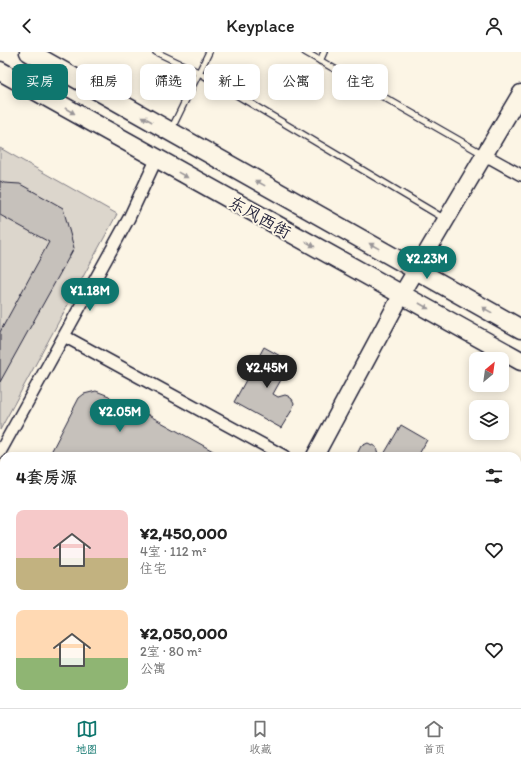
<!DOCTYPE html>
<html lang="zh">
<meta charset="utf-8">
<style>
:root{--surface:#fff;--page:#f2f2f2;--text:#222;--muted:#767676;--line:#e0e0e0;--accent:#0f766e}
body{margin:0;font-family:Itim,"LXGW WenKai TC",sans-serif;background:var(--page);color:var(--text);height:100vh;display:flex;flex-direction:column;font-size:15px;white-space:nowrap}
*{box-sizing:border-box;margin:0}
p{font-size:13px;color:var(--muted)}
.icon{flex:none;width:22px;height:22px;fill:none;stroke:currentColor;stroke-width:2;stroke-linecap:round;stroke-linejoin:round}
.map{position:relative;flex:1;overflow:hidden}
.sheet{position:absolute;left:0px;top:400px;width:521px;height:256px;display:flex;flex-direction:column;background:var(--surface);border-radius:12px 12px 0 0;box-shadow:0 2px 10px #0003}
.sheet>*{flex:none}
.top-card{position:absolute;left:12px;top:12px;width:497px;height:36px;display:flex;gap:8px}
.needle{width:26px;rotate:29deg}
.fabs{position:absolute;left:469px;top:300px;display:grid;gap:8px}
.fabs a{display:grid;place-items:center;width:40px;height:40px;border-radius:8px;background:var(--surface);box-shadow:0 2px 10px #0003;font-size:20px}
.price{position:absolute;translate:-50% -34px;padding:0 9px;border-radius:14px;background:var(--accent);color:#fff;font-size:13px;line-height:26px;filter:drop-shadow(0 1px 2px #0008)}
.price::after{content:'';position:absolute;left:50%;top:24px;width:12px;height:9px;margin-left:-6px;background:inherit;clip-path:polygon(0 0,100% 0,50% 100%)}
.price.on{background:#222;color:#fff}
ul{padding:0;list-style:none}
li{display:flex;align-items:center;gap:12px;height:100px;padding:0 16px}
li span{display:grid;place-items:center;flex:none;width:112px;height:80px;border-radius:8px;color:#555}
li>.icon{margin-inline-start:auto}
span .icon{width:48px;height:48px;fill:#fffc;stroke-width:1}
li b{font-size:17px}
h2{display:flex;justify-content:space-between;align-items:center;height:48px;padding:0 16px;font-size:17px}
.chip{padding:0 14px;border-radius:8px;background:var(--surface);box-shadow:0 2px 10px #0003;font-size:14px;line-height:36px}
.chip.on{background:var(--accent);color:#fff}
header{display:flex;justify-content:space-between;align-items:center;height:52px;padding:0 16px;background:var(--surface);font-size:18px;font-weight:600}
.tabs{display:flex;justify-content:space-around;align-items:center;height:56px;border-top:1px solid var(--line);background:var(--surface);font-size:11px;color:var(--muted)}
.tabs a{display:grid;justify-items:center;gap:2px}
.tabs .on{color:var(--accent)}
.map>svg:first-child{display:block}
</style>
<header><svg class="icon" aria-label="back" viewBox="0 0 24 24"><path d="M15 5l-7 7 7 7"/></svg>Keyplace<svg class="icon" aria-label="person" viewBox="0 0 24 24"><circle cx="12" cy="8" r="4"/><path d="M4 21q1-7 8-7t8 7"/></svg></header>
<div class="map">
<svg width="521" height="656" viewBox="0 0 521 656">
<rect width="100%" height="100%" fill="#fcf5e5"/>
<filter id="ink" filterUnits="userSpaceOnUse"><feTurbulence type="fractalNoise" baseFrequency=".025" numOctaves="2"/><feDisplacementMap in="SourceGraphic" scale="8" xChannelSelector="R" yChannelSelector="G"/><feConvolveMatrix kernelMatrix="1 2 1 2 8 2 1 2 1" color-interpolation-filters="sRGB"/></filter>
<g filter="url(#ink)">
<path fill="#dcd6cc" stroke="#7f7c84" d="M 0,96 L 117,162 L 0,378 Z"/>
<path fill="#c6c1bb" stroke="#22223b" d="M 0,129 L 4,131 L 20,132 L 63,156 L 74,196 L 0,330 L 0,280 L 49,190 L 0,163 Z
M 264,295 L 291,310 L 273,342 L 278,345 L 285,343 L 288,344 L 292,347 L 294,351 L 292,358 L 281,376 L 234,350 Z
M 96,339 L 109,344 L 114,349 L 116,356 L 122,358 L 125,350 L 222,404 L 49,404 L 79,346 L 84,342 Z
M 401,373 L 427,388 L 418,404 L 383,404 Z
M 368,391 L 376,395 L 378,402 L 381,404 L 356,404 L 361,394 Z
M 2,483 L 4,484 L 4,494 L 0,492 Z
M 0,563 L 4,565 L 4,652 L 144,652 L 142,656 L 0,656 Z
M 309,652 L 430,652 L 428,656 L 316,656 Z"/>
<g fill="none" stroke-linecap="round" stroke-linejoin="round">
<g stroke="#22223b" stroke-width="8">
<path id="lane" d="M 156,0 L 198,20 L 445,167
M 305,0 L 483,102
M 320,9 L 324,0
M 171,78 L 209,0
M 177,656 L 179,652"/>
</g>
<g stroke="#22223b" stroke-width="14">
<path id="street" d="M 485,103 L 521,123
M 64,284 L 284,404
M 0,400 L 129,166 L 156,108
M 0,525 L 4,527
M 517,532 L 521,534
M 517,590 L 521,582
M 226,652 L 233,656
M 481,656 L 483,652"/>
</g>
<g stroke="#22223b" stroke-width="19">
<path id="secondary" d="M 315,404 L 402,242 L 521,41"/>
</g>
<g stroke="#22223b" stroke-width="21">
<path id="primary" d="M 29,0 L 521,277
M 0,19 C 173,117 348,211 521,309"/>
</g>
<use href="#lane" stroke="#fcf5e5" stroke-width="5.5"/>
<use href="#street" stroke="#fcf5e5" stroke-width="11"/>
<use href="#secondary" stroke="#fcf5e5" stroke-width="16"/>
<use href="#primary" stroke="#fcf5e5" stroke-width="18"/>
</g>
<defs><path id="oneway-solid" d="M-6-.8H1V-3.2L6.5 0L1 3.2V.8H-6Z"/></defs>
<g fill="#9a9698">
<use href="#oneway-solid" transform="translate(70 59) rotate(30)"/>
<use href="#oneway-solid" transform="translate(147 67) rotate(-150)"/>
<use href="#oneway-solid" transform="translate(183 123) rotate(29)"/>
<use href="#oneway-solid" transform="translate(260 131) rotate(-151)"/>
<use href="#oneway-solid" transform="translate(310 192) rotate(29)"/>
<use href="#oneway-solid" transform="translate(374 194) rotate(-151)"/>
<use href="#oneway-solid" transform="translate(424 254) rotate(30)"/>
<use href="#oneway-solid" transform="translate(487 258) rotate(-151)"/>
</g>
</g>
<g text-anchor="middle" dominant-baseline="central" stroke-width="4" stroke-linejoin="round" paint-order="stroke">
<g font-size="17" fill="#22223b" stroke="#fcf5e5">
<text transform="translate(260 165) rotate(29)">东风西街</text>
</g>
</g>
</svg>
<div class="fabs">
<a><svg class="needle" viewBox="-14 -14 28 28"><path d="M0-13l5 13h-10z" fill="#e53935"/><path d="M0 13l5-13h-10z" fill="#767676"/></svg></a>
<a><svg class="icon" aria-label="layers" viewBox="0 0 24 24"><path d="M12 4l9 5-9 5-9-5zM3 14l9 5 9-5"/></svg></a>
</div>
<b class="price" style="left:427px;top:228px">¥2.23M</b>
<b class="price" style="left:90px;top:260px">¥1.18M</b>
<b class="price on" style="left:267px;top:337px">¥2.45M</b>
<b class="price" style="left:120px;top:381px">¥2.05M</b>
<div class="top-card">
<a class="chip on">买房</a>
<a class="chip">租房</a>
<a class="chip">筛选</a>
<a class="chip">新上</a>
<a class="chip">公寓</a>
<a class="chip">住宅</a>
</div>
<section class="sheet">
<h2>4套房源<svg class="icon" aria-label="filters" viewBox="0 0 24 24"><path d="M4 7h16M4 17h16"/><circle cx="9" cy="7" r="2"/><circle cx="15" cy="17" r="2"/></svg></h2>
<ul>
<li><span style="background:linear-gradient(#f6c9c9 60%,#c2b280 0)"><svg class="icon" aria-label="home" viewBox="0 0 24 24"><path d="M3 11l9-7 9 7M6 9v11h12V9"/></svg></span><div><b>¥2,450,000</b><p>4室 · 112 m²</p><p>住宅</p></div><svg class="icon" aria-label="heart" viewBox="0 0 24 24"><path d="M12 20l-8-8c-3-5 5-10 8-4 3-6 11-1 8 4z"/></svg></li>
<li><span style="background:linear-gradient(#ffd9b3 60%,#8fb573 0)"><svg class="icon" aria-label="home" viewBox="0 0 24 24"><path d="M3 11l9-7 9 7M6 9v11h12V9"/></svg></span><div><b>¥2,050,000</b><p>2室 · 80 m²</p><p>公寓</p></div><svg class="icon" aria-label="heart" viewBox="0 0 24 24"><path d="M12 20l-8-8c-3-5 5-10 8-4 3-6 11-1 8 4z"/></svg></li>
</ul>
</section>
</div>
<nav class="tabs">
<a class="on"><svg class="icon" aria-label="map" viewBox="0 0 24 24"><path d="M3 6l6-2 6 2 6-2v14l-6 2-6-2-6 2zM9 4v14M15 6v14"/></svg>地图</a>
<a><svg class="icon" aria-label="saved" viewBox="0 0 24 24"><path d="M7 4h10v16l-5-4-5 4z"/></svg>收藏</a>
<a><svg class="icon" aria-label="home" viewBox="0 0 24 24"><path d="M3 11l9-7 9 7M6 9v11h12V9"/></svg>首页</a>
</nav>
